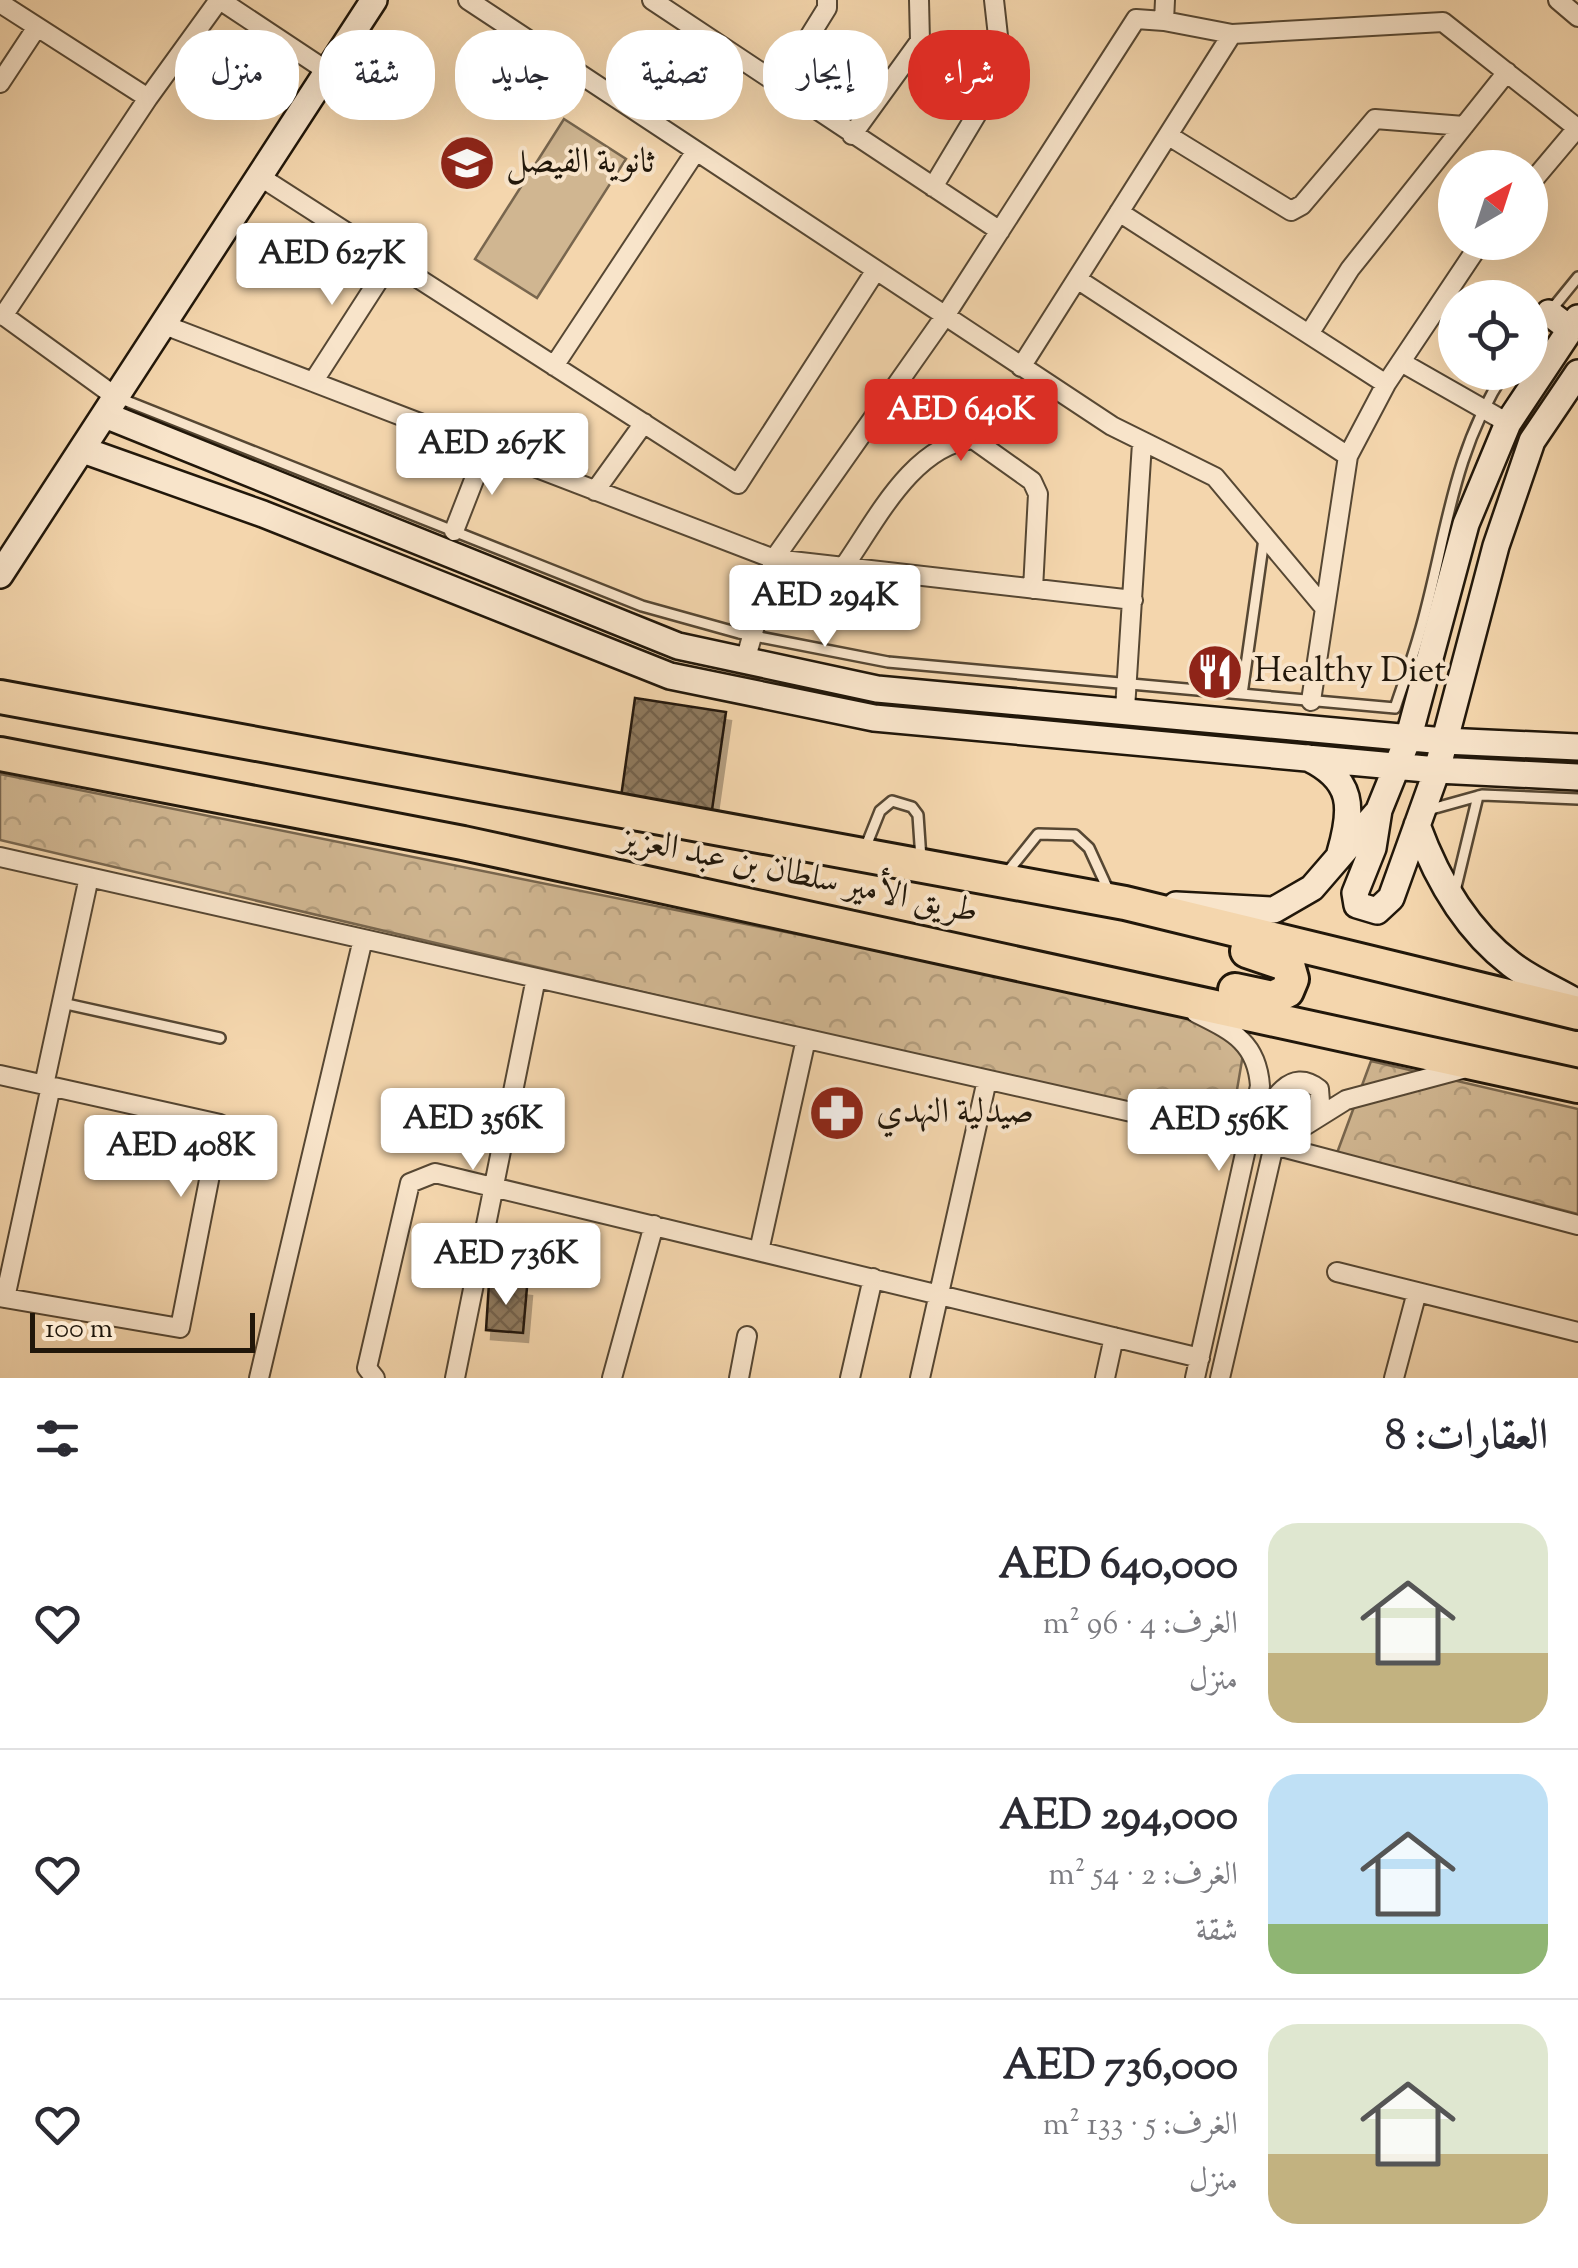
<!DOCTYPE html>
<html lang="ar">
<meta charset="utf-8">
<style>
:root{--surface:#fff;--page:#f2f2f3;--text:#2b2b33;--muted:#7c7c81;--line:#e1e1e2;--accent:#d93025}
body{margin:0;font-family:"Sorts Mill Goudy",Amiri,serif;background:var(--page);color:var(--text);direction:rtl;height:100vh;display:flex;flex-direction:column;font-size:38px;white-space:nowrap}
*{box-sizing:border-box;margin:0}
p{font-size:32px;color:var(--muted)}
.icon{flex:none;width:55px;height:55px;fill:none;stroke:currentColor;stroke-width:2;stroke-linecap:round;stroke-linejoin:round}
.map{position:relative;height:1378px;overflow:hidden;direction:ltr}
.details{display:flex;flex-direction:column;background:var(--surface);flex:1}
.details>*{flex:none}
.guide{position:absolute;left:30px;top:30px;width:1000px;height:90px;direction:rtl;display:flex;gap:20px}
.needle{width:65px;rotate:39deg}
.controls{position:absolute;left:1438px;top:150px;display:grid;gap:20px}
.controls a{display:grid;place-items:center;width:110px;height:110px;border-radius:50%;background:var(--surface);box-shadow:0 10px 40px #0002;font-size:50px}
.scale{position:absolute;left:30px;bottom:25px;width:225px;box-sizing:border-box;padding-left:10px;border:5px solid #21170a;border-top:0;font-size:28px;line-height:35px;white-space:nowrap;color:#21170a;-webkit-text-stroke:8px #f8e4ca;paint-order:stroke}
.price{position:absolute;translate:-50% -85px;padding:0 22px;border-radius:10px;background:#fff;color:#222;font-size:32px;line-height:65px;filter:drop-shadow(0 2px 5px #0008)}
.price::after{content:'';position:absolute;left:50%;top:60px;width:30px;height:22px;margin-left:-15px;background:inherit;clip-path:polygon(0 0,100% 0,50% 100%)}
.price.active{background:var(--accent);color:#fff}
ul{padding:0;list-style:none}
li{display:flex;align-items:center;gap:30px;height:250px;padding:0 30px}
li+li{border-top:2px solid var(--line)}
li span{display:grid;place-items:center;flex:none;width:280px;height:200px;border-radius:30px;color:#555}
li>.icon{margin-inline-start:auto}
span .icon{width:120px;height:120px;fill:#fffc;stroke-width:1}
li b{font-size:42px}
h2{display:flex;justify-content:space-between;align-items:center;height:120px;padding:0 30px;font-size:42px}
.tag{padding:0 35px;border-radius:40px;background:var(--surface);box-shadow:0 10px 40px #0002;font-size:35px;line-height:90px}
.tag.active{background:var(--accent);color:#fff}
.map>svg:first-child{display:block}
</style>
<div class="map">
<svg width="1578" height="1378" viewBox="0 0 1578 1378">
<defs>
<pattern id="park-crowns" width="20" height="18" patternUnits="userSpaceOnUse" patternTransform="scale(2.5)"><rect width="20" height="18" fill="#d0b691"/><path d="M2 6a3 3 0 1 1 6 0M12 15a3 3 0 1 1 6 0" fill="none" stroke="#b29c7c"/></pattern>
<pattern id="building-cross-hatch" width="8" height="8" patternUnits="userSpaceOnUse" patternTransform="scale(2.5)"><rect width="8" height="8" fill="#8f7a5f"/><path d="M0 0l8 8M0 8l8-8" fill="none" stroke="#74634d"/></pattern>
<filter id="shadow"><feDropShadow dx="5" dy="9" stdDeviation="0" flood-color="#0004"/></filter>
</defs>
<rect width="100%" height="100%" fill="#f4d6ad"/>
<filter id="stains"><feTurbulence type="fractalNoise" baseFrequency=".002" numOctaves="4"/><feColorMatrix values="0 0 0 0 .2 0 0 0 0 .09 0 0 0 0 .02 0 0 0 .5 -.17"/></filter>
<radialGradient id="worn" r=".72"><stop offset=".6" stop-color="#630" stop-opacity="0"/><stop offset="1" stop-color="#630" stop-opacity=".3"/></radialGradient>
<path fill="url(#park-crowns)" stroke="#78664e" stroke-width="2.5" d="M 0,774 L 1248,1025 L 1230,1131 L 0,840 Z
M 1371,1061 L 1578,1109 L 1578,1214 L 1337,1153 Z"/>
<path fill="#d0b691" stroke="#78664e" stroke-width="2.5" d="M 564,119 L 626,159 L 537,298 L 475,259 Z"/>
<path fill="url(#building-cross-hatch)" stroke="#21170a" stroke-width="2.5" filter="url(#shadow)" d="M 635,698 L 726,712 L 712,810 L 621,797 Z
M 489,1283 L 527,1287 L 523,1333 L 486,1330 Z"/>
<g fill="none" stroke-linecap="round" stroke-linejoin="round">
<g stroke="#564733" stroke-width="14">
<path id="lane" d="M 1530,336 L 1578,277
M 119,398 L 642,606 L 739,633 L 888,662 L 1395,708 C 1403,684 1412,660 1419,635 C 1446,543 1450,456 1505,372
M 1242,694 L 1264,539
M 1428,810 L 1482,795 L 1578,799
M 866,846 L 880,811 L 892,801 L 912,807 L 918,815 L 921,859
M 1005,875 L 1038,834 L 1075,835 L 1089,848 L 1110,894
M 1455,891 L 1478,796
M 62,1003 L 220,1038"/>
</g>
<g stroke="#564733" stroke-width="22">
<path id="street" d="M 220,0 L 327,71
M 468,0 L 1112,426 L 1215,477 L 1323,606
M 652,0 L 1000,231
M 1165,0 L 1164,21 L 1232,34 L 1443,22 L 1577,128
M 1558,0 L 1578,17
M 0,3 L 148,98
M 0,83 L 37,27
M 778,87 L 827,8 L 827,0
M 852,135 L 920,41 L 919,0
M 1169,136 L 1291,211 L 1302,205 L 1375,119 L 1464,126
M 259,176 L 738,484 L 876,270
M 1530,184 L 1578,127
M 933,187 L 1002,72 L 994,0
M 1119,212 L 1386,384
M 1077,279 L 1348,456
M 0,313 L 116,397
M 3,316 L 148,98 L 219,0
M 162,324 L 774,559 L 1133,600
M 1309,334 L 1350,269 L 1507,72
M 1401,362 L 1508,423
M 554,366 L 696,151
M 1021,367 L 1232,34
M 313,382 L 391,261
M 595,491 L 644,423
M 454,531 L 486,449
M 843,568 C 875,523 912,445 973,439 L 1032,481 L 1038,494 L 1033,589
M 745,661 L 774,559 L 945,316 L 1136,19 L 1164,21
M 1311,701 L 1348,456 L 1386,384 L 1481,242
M 1125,709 L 1142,443
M 0,857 L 1251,1139 C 1266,1114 1285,1062 1319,1089 L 1320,1102 L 1297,1130
M 0,1075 L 220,1124 L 180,1328 L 0,1297
M 44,1085 L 89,877
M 1274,1145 L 1578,1225
M 759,1251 L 806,1039
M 1337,1272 L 1578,1332
M 5,1298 L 51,1086
M 259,1378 L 363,939
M 375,1378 L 367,1368 L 410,1183 L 435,1173 L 1200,1358
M 455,1378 L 536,978
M 612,1378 L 654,1225
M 739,1378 L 747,1336
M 850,1378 L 873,1278
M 920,1378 L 987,1080
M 1105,1378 L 1114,1337
M 1195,1378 L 1260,1086 C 1257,1042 1232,1031 1196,1013
M 1220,1378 L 1274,1145 L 1346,1100 L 1462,1069
M 1394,1378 L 1417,1292"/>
</g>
<g stroke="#21170a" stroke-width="30">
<path id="secondary" d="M 1549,313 L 1570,329
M 1578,318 L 1508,423 L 1466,524 L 1409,736 L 1379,810 L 1373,848 L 1355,893 L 1357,905 L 1377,911 L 1391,898 L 1437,770 L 1496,546 L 1532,441 L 1578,373
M 105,415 L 678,646 L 877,689 L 1444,741 L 1578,747
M 83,450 L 263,514 L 670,676 L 874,718 L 1437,770 L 1578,777
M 0,575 L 374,0
M 1308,758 C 1354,780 1353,808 1340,853
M 1417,825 C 1436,877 1465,929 1511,964 C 1530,979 1556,990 1578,1003
M 1176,905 L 1274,910 L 1312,888 L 1376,814"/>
</g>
<g stroke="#21170a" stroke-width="38">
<path id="highway" d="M 0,697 L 1125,903 L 1578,1013
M 0,754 L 463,843 L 1578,1086
M 1235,990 L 1273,998 L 1287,991 L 1292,979 L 1288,965 L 1247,951"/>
</g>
<use href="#lane" stroke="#f8e4ca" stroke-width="9"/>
<use href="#street" stroke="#f8e4ca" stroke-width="18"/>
<use href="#secondary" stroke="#f8e4ca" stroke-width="25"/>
<use href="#highway" stroke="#f4d6ad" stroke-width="32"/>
</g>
<defs>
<g id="school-disc" transform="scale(2.875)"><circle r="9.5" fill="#8f2418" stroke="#f8e4ca"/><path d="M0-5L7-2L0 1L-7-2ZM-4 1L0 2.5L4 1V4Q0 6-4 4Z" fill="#fff"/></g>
<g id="restaurant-disc" transform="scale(2.875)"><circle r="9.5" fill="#8f2418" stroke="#f8e4ca"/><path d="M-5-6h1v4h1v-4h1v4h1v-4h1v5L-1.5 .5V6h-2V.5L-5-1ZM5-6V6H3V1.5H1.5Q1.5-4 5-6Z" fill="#fff"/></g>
<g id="pharmacy-disc" transform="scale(2.875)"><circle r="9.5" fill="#8f2418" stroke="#f8e4ca"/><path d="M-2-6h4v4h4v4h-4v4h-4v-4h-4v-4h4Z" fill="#fff"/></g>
</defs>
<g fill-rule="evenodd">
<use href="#school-disc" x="467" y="163"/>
<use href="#restaurant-disc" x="1215" y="672"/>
<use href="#pharmacy-disc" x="837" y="1113"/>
</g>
<g text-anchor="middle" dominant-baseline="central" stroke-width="8" stroke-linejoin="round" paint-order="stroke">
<g font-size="35" fill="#21170a" stroke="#f8e4ca" text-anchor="start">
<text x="506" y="163">ثانوية الفيصل</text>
<text x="1254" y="672">Healthy Diet</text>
<text x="876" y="1113">صيدلية النهدي</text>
</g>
<g font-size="35" fill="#21170a" stroke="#f8e4ca">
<text transform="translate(799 876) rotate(12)">طريق الأمير سلطان بن عبد العزيز</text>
</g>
</g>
<rect width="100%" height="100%" filter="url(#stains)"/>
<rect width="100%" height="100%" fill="url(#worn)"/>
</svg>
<div class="controls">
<a><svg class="needle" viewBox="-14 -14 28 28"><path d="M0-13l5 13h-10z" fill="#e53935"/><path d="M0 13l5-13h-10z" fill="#7c7c81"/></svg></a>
<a><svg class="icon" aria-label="locate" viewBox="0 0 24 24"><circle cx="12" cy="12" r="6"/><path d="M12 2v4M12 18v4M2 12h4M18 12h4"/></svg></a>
</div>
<div class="scale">100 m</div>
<b class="price" style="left:332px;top:308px">AED 627K</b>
<b class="price active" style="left:961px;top:464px">AED 640K</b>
<b class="price" style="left:492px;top:498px">AED 267K</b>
<b class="price" style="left:825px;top:650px">AED 294K</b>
<b class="price" style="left:473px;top:1173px">AED 356K</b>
<b class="price" style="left:1219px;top:1174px">AED 556K</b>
<b class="price" style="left:181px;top:1200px">AED 408K</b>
<b class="price" style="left:506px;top:1308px">AED 736K</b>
<div class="guide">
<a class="tag active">شراء</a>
<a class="tag">إيجار</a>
<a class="tag">تصفية</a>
<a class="tag">جديد</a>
<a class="tag">شقة</a>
<a class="tag">منزل</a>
</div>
</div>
<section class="details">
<h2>العقارات: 8<svg class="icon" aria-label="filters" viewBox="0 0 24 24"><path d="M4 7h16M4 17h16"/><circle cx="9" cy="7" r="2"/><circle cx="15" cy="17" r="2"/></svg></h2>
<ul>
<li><span style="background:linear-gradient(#dfe7d0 65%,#c2b280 0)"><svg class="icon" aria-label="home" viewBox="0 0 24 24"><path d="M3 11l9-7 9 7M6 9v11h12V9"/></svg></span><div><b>AED 640,000</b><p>الغرف: 4 · 96 m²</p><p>منزل</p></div><svg class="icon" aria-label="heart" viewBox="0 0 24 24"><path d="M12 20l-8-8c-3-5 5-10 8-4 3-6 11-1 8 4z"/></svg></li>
<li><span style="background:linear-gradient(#bfe0f5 75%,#8fb573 0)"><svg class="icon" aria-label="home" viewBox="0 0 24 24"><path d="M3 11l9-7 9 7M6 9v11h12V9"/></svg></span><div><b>AED 294,000</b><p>الغرف: 2 · 54 m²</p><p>شقة</p></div><svg class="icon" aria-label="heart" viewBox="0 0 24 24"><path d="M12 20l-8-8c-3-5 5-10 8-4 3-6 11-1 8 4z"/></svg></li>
<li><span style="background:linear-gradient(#dfe7d0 65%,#c2b280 0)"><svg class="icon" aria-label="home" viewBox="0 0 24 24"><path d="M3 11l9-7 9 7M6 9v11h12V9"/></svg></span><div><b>AED 736,000</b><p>الغرف: 5 · 133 m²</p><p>منزل</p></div><svg class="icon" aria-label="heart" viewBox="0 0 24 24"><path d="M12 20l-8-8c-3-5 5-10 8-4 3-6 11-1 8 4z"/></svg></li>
</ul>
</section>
